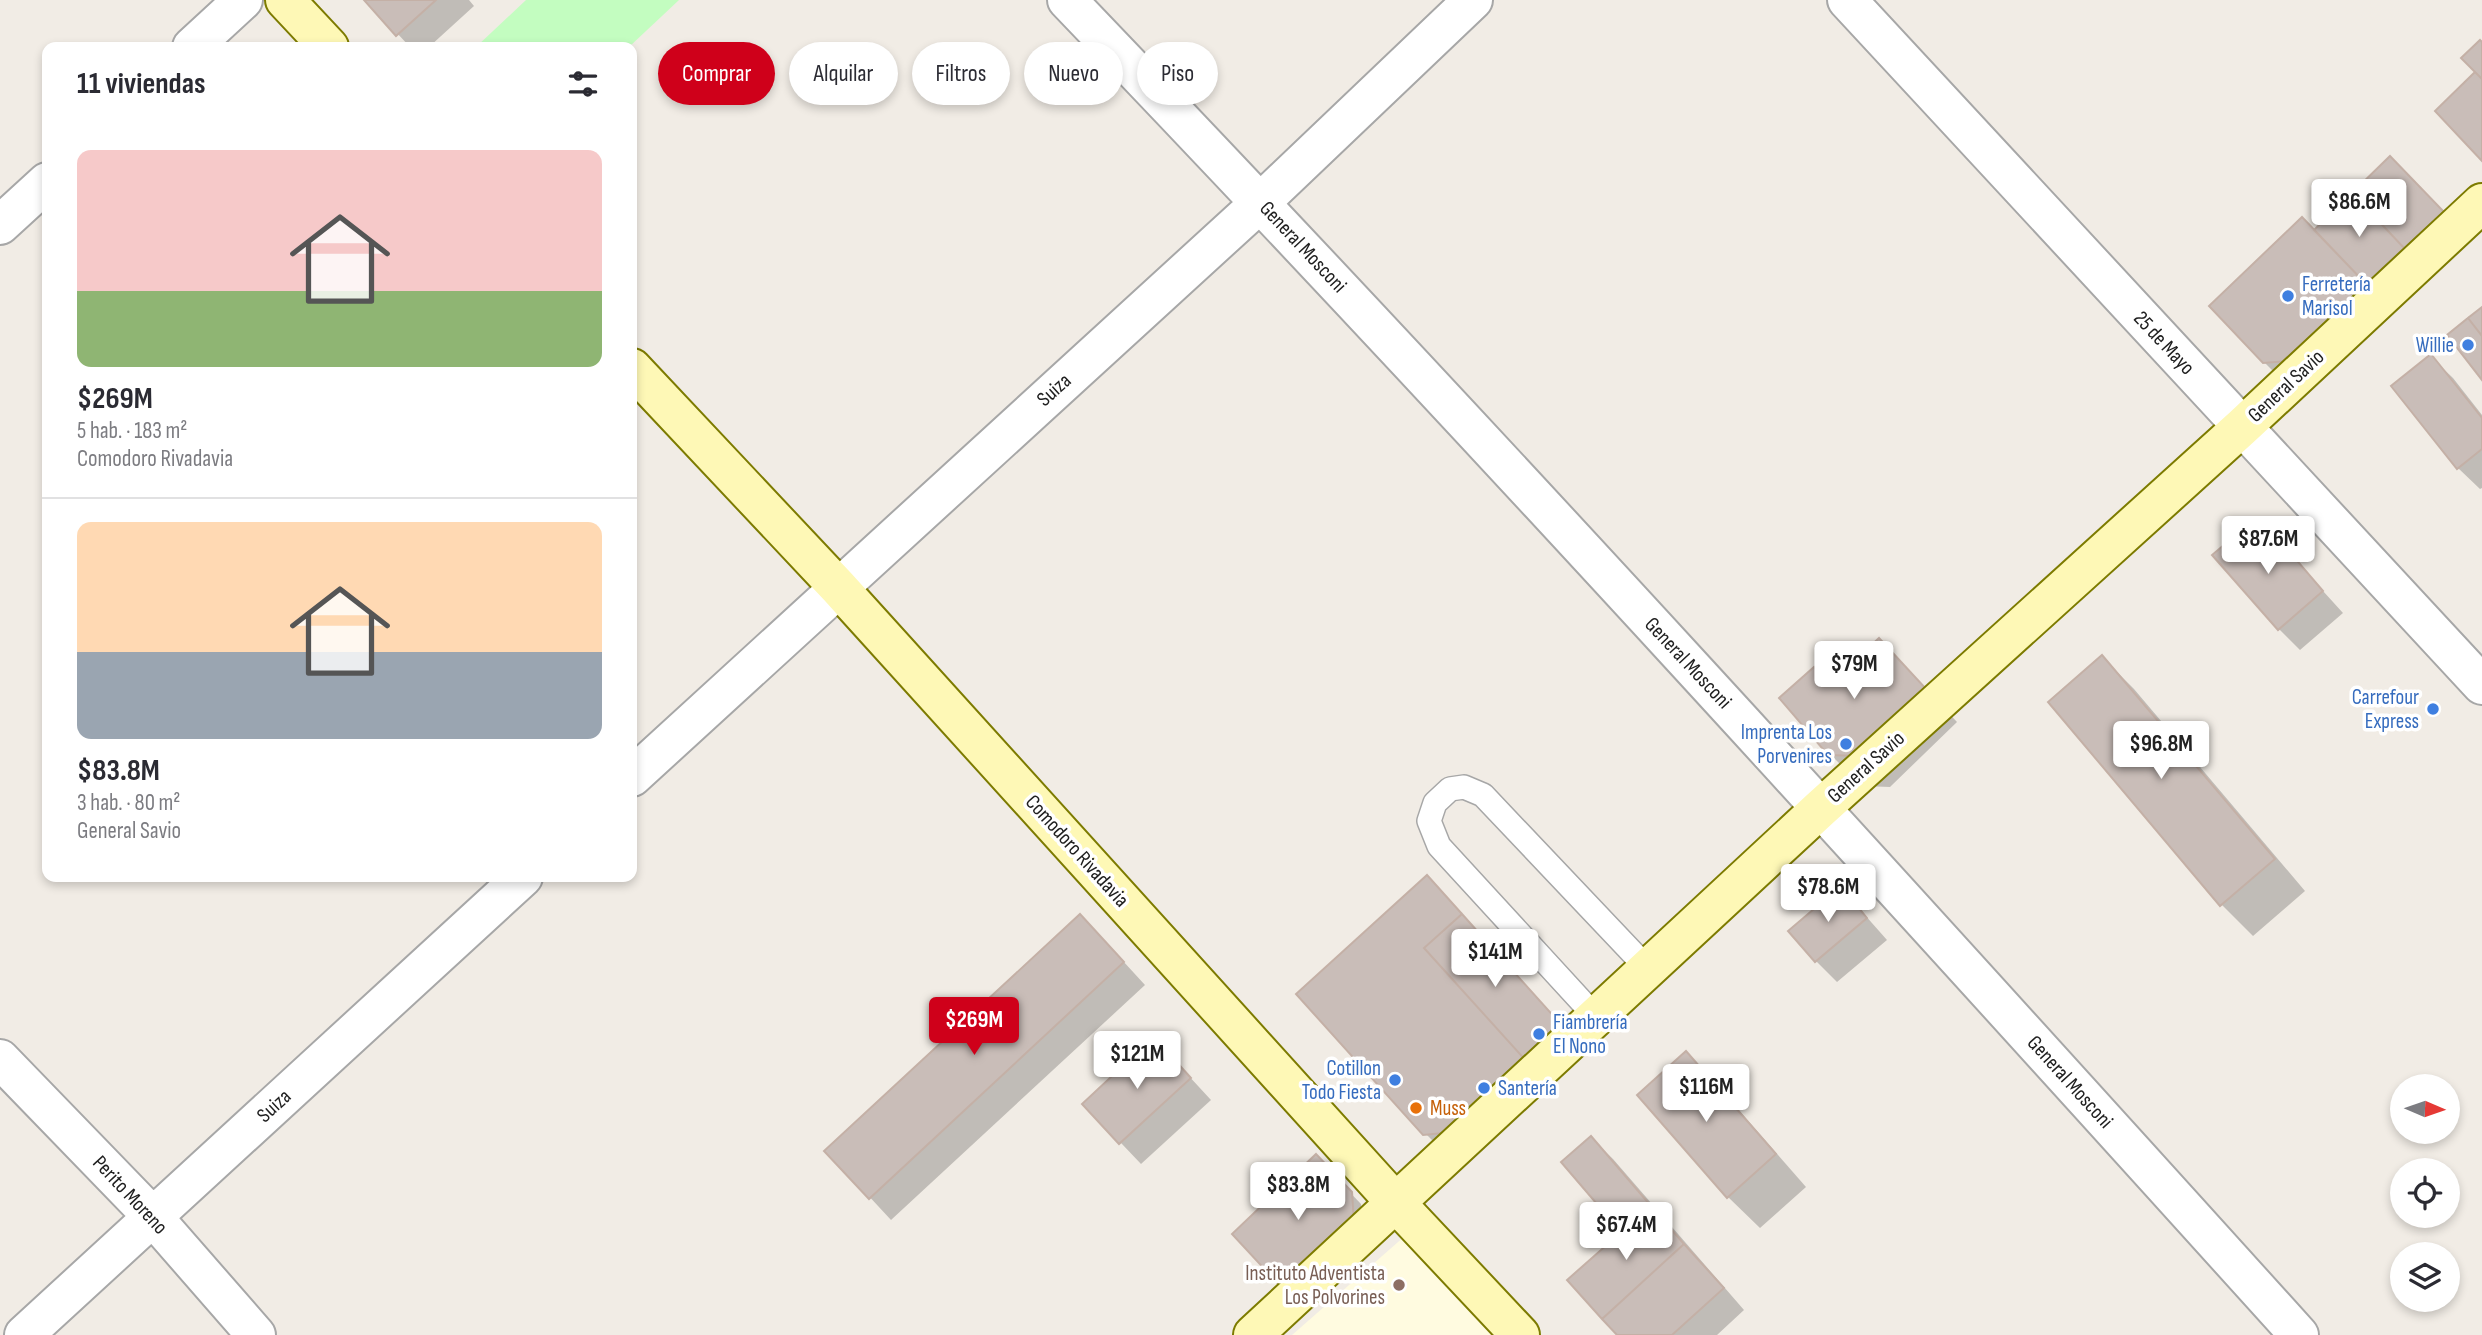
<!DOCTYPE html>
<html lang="es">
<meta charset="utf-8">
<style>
:root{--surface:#fff;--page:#f7f7f7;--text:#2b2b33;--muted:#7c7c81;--line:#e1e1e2;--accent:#cf001a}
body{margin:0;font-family:"Sofia Sans Condensed",sans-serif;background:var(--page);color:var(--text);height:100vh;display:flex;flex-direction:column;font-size:26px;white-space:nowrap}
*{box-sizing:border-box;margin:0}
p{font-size:23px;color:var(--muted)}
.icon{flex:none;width:38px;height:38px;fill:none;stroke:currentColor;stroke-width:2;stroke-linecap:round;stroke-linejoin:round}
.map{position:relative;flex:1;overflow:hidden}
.drawer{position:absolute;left:42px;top:42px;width:595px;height:840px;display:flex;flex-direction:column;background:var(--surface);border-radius:14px;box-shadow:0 4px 10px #0003}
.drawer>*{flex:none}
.guide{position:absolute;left:658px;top:42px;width:665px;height:63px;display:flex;gap:14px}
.needle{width:46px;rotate:92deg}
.fabs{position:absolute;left:2390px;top:1074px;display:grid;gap:14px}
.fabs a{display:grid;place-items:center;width:70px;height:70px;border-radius:50%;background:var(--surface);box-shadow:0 4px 10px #0003;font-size:35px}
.price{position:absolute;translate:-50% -60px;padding:0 16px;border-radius:7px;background:#fff;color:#222;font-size:23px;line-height:46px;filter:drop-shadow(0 2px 4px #0008)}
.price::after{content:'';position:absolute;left:50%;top:42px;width:21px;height:16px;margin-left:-10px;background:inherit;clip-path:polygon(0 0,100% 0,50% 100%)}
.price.selected{background:var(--accent);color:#fff}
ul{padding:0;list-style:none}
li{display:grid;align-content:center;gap:14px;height:371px;padding:0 35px}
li+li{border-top:2px solid var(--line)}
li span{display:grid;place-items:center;height:217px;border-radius:14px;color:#555}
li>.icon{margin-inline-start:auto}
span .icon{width:126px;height:126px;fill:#fffc;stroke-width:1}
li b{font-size:30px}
h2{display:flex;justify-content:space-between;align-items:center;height:84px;padding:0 35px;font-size:30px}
.chip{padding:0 24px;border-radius:32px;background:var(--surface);box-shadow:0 4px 10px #0003;font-size:24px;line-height:63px}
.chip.selected{background:var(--accent);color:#fff}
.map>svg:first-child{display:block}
</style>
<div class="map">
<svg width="2482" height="1335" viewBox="0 0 2482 1335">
<rect width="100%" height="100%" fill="#f1ece5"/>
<path fill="#fffbe0" d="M 1406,1235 L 1493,1335 L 1292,1335 Z"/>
<path fill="#c3fdc0" d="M 526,0 L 679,0 L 629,47 L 476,47 Z"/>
<path fill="#0003" d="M 366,0 L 469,0 L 474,6 L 429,47 L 410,47 Z
M 2411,180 L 2464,235 L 2275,373 L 2264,362 L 2314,232 Z
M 2431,357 L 2453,378 L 2482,415 L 2482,488 L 2480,489 L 2458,468 L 2394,387 Z
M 2275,538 L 2343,613 L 2300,650 L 2279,629 Z
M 2102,657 L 2134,689 L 2305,891 L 2253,936 L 2222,905 L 2050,702 Z
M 1910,672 L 1957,722 L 1890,787 L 1862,786 L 1830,754 L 1825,680 Z
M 1841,888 L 1887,940 L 1837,982 L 1816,961 Z
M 1472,927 L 1586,1052 L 1436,1144 L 1425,1133 Z
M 1101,937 L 1145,985 L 891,1220 L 827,1151 Z
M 1686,1054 L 1717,1085 L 1806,1187 L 1760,1228 L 1728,1197 Z
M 1175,1061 L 1211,1100 L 1141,1164 L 1084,1104 Z
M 1591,1138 L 1613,1159 L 1744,1310 L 1717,1335 L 1619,1335 L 1623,1233 L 1563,1162 Z
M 1316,1157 L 1361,1204 L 1364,1233 Z"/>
<path fill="#c9bdb8" stroke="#c4b0a6" stroke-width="2" d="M 364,0 L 436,0 L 396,36 Z
M 2480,40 L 2482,42 L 2482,79 L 2461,58 Z
M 2475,72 L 2482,79 L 2482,161 L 2435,111 Z
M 2390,156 L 2444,212 L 2405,249 L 2352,193 Z
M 2352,193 L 2405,249 L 2367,285 L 2314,230 Z
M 2302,217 L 2367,285 L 2288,361 L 2263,363 L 2209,306 Z
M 2482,307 L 2482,336 L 2468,318 Z
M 2468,318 L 2482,336 L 2482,380 L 2447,335 Z
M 2431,354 L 2482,418 L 2482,449 L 2457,469 L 2391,386 Z
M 2238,533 L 2276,536 L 2323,591 L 2278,630 L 2212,555 Z
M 1879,638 L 1927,690 L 1858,756 L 1828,755 L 1779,698 L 1814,667 L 1824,679 L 1838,677 Z
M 2102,655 L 2275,859 L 2220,906 L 2048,702 Z
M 1427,875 L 1462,914 L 1424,948 L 1529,1064 L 1454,1132 L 1423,1135 L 1296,994 Z
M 1841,886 L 1867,918 L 1815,962 L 1788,931 Z
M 1080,914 L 1124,962 L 869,1199 L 824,1151 Z
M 1462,914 L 1566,1030 L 1529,1064 L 1424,948 Z
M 1154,1037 L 1191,1078 L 1119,1144 L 1082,1104 Z
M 1686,1051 L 1776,1154 L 1727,1198 L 1637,1095 Z
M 1591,1136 L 1651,1206 L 1621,1232 L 1561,1162 Z
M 1316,1154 L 1352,1192 L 1354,1222 L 1283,1289 L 1232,1234 Z
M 1651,1206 L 1684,1244 L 1602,1319 L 1567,1280 Z
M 1684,1244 L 1724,1288 L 1672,1335 L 1617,1335 L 1602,1319 Z"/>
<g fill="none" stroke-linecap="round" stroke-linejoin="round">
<g stroke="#a7a7a7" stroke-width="26">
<path id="lane" d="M 1595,1016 L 1439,846 L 1429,821 L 1435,803 L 1450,789 L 1464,787 L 1483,795 L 1648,969"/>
</g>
<g stroke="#a7a7a7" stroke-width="42">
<path id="street" d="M 1067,0 C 1486,437 1893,886 2299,1335
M 1847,0 L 2482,685
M 192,47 L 243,0
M 0,225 L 47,182
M 632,777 L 1261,202 L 1473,0
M 0,1059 L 153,1217 L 256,1335
M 24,1335 L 523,877"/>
</g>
<g stroke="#7d7b00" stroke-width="42">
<path id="secondary" d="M 285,0 L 329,47
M 632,368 L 838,587 L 1395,1202 L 1520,1335
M 1253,1335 L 1821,808 L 2242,427 L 2482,203"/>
</g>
<use href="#lane" stroke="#fff" stroke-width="23"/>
<use href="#street" stroke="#fff" stroke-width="38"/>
<use href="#secondary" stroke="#fef8b6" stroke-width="38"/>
</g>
<g fill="#3f7fe0" stroke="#fff" stroke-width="2.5">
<circle cx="2288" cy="296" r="7"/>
<circle cx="2468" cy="345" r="7"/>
<circle cx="2433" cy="709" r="7"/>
<circle cx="1846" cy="744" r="7"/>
<circle cx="1539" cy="1034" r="7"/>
<circle cx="1395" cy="1080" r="7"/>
<circle cx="1484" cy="1088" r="7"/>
</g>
<circle fill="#e8710a" stroke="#fff" stroke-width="2.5" cx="1416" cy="1108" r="7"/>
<circle fill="#8d6e63" stroke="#fff" stroke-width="2.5" cx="1399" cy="1285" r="7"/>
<g text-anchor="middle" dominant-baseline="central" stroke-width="7" stroke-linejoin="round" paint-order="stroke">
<g font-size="21" fill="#202020" stroke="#fff">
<text transform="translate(1303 247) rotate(47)">General Mosconi</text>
<text transform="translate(2164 343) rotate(47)">25 de Mayo</text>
<text transform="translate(2286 386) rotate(-43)">General Savio</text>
<text transform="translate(1054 390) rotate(-42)">Suiza</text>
<text transform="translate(1688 663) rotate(47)">General Mosconi</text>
<text transform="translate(1866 767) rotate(-42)">General Savio</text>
<text transform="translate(1077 851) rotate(48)">Comodoro Rivadavia</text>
<text transform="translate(2070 1082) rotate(48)">General Mosconi</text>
<text transform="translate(274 1106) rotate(-43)">Suiza</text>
<text transform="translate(130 1195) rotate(47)">Perito Moreno</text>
</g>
<g font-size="21" fill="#366cbe" stroke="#fff" text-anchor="end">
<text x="2302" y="284" text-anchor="start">Ferretería<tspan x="2302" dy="24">Marisol</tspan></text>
<text x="2454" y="345">Willie</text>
<text x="2419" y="697">Carrefour<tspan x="2419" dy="24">Express</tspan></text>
<text x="1832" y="732">Imprenta Los<tspan x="1832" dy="24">Porvenires</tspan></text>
<text x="1553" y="1022" text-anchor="start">Fiambrería<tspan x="1553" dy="24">El Nono</tspan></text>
<text x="1381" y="1068">Cotillon<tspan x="1381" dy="24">Todo Fiesta</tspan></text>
<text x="1498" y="1088" text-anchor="start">Santería</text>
</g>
<g font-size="21" fill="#c56008" stroke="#fff" text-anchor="start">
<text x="1430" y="1108">Muss</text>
</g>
<g font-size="21" fill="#785e54" stroke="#fff" text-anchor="end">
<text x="1385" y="1273">Instituto Adventista<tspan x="1385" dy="24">Los Polvorines</tspan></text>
</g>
</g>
</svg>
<div class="fabs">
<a><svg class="needle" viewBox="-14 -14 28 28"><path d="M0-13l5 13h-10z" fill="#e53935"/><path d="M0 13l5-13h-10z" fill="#7c7c81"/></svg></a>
<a><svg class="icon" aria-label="locate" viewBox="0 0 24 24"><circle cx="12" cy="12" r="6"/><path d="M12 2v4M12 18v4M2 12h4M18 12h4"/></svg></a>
<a><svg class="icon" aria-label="layers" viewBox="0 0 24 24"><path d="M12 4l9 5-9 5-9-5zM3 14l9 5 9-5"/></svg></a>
</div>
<b class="price" style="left:2359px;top:239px">$86.6M</b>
<b class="price" style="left:2268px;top:576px">$87.6M</b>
<b class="price" style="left:1854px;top:701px">$79M</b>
<b class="price" style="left:2161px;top:781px">$96.8M</b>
<b class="price" style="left:1828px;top:924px">$78.6M</b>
<b class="price" style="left:1495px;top:989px">$141M</b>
<b class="price selected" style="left:974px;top:1057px">$269M</b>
<b class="price" style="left:1137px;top:1091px">$121M</b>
<b class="price" style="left:1706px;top:1124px">$116M</b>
<b class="price" style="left:1298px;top:1222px">$83.8M</b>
<b class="price" style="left:1626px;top:1262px">$67.4M</b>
<div class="guide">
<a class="chip selected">Comprar</a>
<a class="chip">Alquilar</a>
<a class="chip">Filtros</a>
<a class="chip">Nuevo</a>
<a class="chip">Piso</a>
</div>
<section class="drawer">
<h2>11 viviendas<svg class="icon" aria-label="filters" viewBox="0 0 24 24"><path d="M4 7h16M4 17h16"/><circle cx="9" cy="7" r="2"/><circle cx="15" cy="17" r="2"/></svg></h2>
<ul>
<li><span style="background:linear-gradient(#f6c9c9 65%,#8fb573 0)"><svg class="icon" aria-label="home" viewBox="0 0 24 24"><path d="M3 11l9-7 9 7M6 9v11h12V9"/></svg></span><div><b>$269M</b><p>5 hab. · 183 m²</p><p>Comodoro Rivadavia</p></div></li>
<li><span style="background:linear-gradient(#ffd9b3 60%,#9aa5b1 0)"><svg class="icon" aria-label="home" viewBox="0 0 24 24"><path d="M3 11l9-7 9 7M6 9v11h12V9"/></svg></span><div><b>$83.8M</b><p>3 hab. · 80 m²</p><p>General Savio</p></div></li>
</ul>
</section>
</div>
